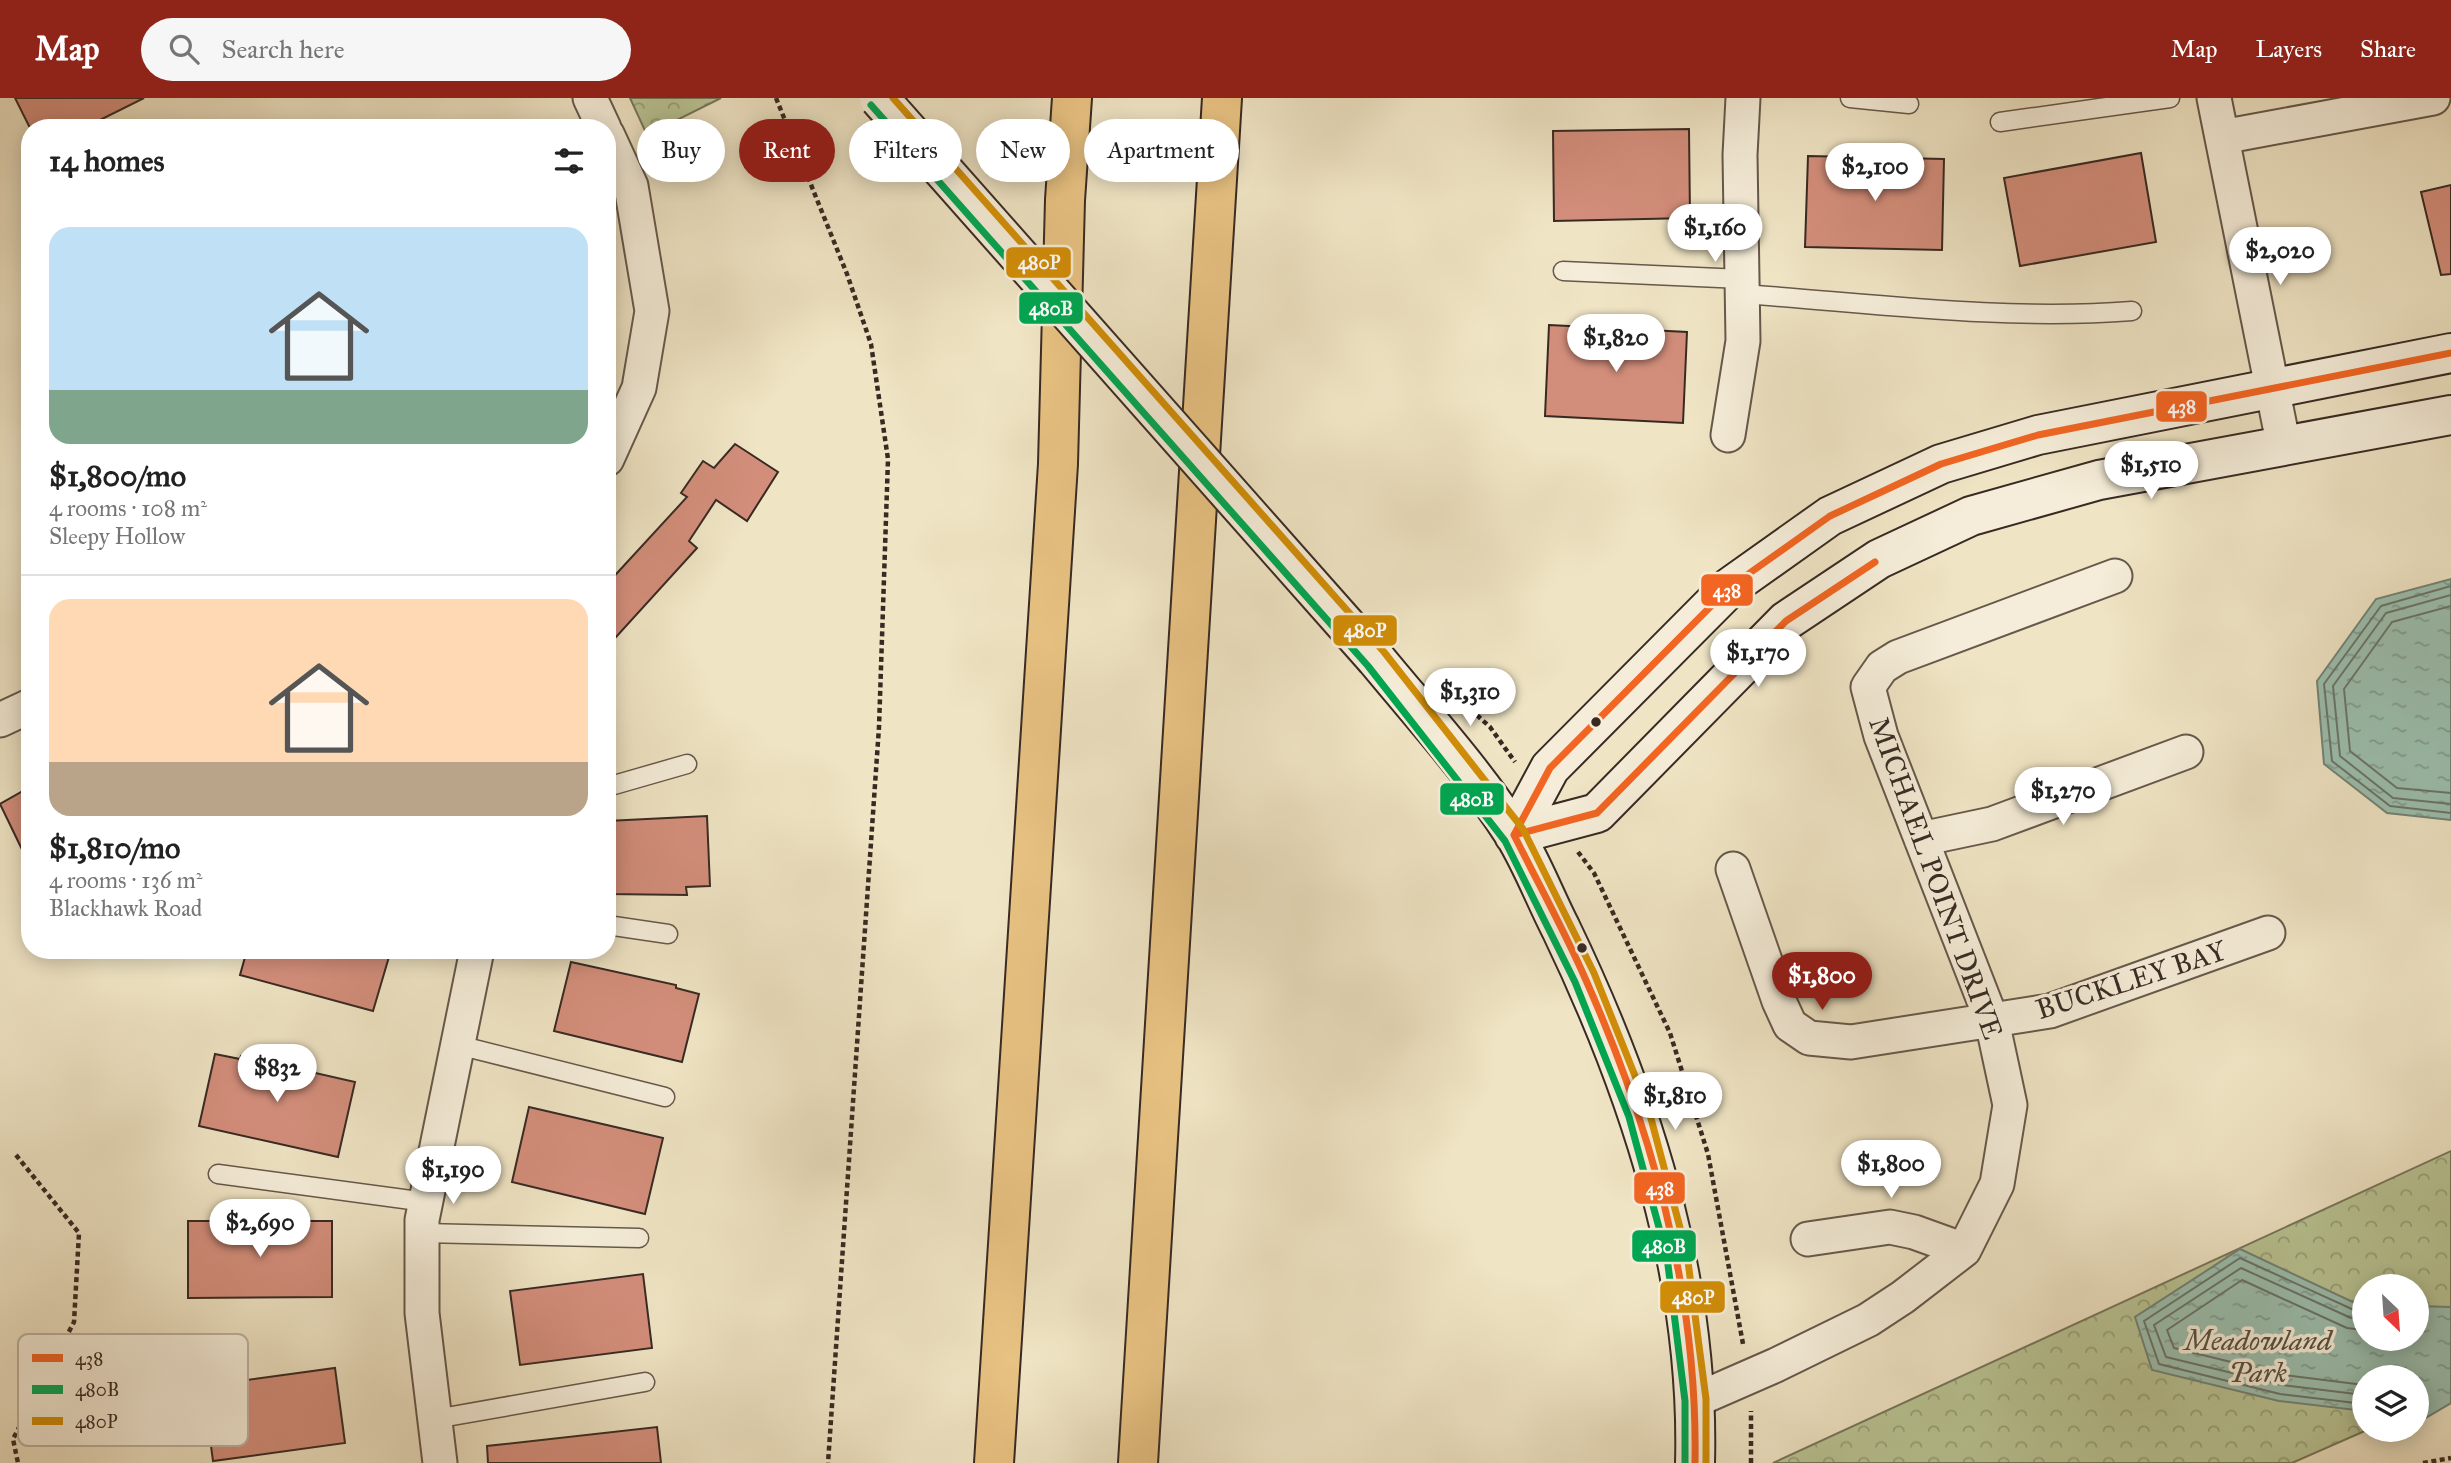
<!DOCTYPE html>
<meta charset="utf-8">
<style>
:root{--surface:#fff;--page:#f6f6f6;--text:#222;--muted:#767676;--line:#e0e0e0;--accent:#8f2418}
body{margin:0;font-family:"IM FELL Great Primer",serif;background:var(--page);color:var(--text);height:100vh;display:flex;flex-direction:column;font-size:26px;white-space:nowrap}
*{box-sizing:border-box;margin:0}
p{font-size:23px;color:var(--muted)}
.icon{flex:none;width:38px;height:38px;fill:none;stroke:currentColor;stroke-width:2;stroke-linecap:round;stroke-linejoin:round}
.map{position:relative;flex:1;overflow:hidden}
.panel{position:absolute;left:21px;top:21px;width:595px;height:840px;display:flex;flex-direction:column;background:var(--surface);border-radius:28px;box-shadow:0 4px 18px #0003}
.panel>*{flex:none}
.guide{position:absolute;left:637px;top:21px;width:665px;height:63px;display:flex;gap:14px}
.needle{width:46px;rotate:155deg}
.controls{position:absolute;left:2352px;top:1176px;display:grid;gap:14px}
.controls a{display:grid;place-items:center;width:77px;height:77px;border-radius:50%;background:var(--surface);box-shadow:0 4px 18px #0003;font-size:35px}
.price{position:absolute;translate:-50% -60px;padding:0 16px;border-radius:24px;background:#fff;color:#222;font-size:23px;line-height:46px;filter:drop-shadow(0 2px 4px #0008)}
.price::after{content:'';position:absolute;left:50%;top:42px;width:21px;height:16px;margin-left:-10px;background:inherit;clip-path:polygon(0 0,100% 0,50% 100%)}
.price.selected{background:var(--accent);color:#fff}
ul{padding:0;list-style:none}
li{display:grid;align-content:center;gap:14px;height:371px;padding:0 28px}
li+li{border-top:2px solid var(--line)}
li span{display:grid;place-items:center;height:217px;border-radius:21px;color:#555}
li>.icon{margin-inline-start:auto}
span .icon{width:126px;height:126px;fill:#fffc;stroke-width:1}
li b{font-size:30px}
h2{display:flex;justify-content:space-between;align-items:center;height:84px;padding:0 28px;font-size:30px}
.tag{padding:0 24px;border-radius:32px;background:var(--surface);box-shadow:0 4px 18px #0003;font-size:24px;line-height:63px}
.tag.selected{background:var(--accent);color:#fff}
header{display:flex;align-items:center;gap:42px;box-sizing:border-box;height:98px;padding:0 35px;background:var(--accent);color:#fff}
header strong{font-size:33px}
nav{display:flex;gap:38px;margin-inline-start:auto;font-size:24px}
.search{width:490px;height:63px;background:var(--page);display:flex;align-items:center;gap:18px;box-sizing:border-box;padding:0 24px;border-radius:38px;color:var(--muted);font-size:26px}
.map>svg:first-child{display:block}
</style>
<header>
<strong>Map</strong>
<div class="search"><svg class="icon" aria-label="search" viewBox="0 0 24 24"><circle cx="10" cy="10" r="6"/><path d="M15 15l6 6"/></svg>Search here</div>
<nav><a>Map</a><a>Layers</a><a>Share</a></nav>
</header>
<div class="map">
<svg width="2451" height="1365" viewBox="0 0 2451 1365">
<defs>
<pattern id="park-crowns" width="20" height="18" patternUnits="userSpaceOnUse" patternTransform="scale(1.75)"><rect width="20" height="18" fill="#b9c494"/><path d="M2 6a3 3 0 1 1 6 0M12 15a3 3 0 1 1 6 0" fill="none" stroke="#979f78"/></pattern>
<pattern id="water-ripples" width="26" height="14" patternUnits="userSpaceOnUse" patternTransform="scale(1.75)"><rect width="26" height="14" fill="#9bbfae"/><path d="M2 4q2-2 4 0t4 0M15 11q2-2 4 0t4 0" fill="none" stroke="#7f9b8d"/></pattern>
</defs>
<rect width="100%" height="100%" fill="#efe4c4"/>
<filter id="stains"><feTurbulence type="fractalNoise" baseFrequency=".00286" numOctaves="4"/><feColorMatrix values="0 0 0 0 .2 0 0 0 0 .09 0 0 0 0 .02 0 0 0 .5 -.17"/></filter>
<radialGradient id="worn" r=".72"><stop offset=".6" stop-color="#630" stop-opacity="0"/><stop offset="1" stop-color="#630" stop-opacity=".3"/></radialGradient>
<path fill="url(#park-crowns)" stroke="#78775c" stroke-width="2" fill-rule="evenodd" d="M 630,0 L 721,0 L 647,37 Z
M 2451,1053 L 2451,1295 L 2417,1279 L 2364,1279 L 2364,1332 L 2367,1332 L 2292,1365 L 1773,1365 ZM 2364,1188 L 2417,1188 L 2417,1241 L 2364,1241 Z"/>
<path fill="url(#water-ripples)" stroke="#738376" stroke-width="2" d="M 2451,481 L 2451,722 L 2387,715 L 2324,666 L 2317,583 L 2376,501 Z
M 2240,1151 L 2357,1206 L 2364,1206 L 2364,1241 L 2417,1241 L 2417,1208 L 2451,1209 L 2451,1305 L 2424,1321 L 2417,1320 L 2417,1279 L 2364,1279 L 2364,1313 L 2279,1303 L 2152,1272 L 2135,1219 Z"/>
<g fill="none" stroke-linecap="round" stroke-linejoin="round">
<path stroke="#6a7468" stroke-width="2" d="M 2451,488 L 2381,508 L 2324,586 L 2332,663 L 2390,708 L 2451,715
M 2451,497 L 2386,515 L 2333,588 L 2340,658 L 2393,700 L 2451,706
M 2451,508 L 2392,524 L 2344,591 L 2350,653 L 2397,690 L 2451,695
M 2364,1213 L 2354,1212 L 2240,1160 L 2144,1223 L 2159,1266 L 2280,1296 L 2364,1306
M 2364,1222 L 2351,1220 L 2241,1170 L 2154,1227 L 2166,1259 L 2282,1287 L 2364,1297
M 2364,1232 L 2347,1230 L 2242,1182 L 2167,1232 L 2174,1250 L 2284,1277 L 2364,1287"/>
</g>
<path fill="#d38e7b" stroke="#382a23" stroke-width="2" d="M 15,0 L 144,0 L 84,30 L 30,30 Z
M 1689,31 L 1690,120 L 1554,123 L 1553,33 Z
M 2141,55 L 2156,144 L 2020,168 L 2004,80 Z
M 1808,58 L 1944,61 L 1942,152 L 1805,149 Z
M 2451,87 L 2451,176 L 2441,177 L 2421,94 Z
M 1549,227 L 1687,234 L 1683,325 L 1545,318 Z
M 735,346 L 778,374 L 747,423 L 716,402 L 689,443 L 697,450 L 607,549 L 607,486 L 687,399 L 681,395 L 703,363 L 714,370 Z
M 30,689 L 30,768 L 0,706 Z
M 707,718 L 710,788 L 686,789 L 687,797 L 607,796 L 607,723 Z
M 247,852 L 391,852 L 373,913 L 240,877 Z
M 571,864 L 676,887 L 676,890 L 699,896 L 682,964 L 554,933 Z
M 215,956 L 240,961 L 241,958 L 355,984 L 338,1059 L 199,1028 Z
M 529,1009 L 663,1040 L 645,1116 L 512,1084 Z
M 188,1123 L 332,1123 L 332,1199 L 188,1200 Z
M 643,1176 L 652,1250 L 520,1267 L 510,1193 Z
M 335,1270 L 345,1345 L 213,1363 L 203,1288 Z
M 657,1329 L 661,1365 L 488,1365 L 487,1348 Z"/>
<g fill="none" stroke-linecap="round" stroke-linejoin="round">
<g stroke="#66584b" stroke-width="21">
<path id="lane" d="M 1850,0 L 1909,6
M 2000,24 L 2170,0
M 1563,173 L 1742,181
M 1742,196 C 1871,205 2002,223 2132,213
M 607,689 L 687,666
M 607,827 L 668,836
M 458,947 L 665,999
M 218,1076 L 426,1104
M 422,1135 L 639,1140
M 435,1321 L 645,1284"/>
</g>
<g stroke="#66584b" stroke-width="37">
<path id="street" d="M 590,0 L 604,30
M 2214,0 L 2284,349
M 607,36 L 631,88 L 652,213 L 639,290 L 607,361
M 2222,39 L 2433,0
M 1728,337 L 1743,243 L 1740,57 L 1743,0
M 0,622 L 30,608
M 1921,741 L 1992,726 L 2186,654
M 1733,771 L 1779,903 L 1790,927 L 1809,940 L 1851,944 L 2050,913 L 2268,835
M 1808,1141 L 1890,1129 L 1914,1134 L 1964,1152
M 1696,1302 L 1776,1267 L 1868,1222 L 1903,1199 L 1964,1152 L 1997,1086 L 2010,1007 L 1992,923 L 1881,638 L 1868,589 L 1882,569 L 1898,559 L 2115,478
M 440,1365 L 422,1215 L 422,1122 L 477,852"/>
</g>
<g stroke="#382a23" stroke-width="42">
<path id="secondary" d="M 1376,561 C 1423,618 1474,674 1514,736 C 1532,765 1545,800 1561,831 C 1641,997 1700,1179 1695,1365
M 1514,737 L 1550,670 L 1730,489 L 1830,418 L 1941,366 L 2038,337 L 2451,255
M 1514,737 L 1597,715 L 1786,523 L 1879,461 L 1971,418 L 2099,382 L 2451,317"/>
</g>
<g stroke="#382a23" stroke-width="42">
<path id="highway" d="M 994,1365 L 1058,366 L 1065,102 L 1072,0
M 1138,1365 L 1222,0"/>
</g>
<path stroke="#382a23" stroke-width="4.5" stroke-dasharray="5 3.5" stroke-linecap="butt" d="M 776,0 L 847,176 L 871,246 L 888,361 L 879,629 L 828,1365
M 1458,600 L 1490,629 L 1515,664
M 1578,754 L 1594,775 L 1670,935 L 1708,1056 L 1743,1246
M 16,1057 L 79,1135 L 74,1224 L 13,1341 L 18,1365
M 1751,1365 L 1751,1313
M 2423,1365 L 2451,1360"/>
<use href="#lane" stroke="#f5edd9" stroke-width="18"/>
<use href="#street" stroke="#f5edd9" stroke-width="33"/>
<use href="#secondary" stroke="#f5edd9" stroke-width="38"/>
<use href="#highway" stroke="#e8c282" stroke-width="38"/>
<g stroke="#382a23" stroke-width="42" stroke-linecap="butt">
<path id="secondary-bridge" d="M 879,0 L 1376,561"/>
</g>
<use href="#secondary-bridge" stroke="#f5edd9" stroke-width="38"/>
<g stroke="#f5edd9" stroke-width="12">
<path id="bus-1" d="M 1514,737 L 1550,670 L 1730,489 L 1830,418 L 1941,366 L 2038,337 L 2451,255
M 1514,737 L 1597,715 L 1786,523 L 1875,464
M 1514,737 C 1538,785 1564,832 1585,880 C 1653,1033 1698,1197 1695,1365"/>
</g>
<g stroke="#f5edd9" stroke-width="12">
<path id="bus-2" d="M 871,7 L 1368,568 L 1505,743 L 1575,884 L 1629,1019 L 1667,1159 L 1685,1303 L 1685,1365"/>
</g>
<g stroke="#f5edd9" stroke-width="12">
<path id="bus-3" d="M 893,0 L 1384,554 L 1523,731 L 1594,875 L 1649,1013 L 1687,1156 L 1706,1301 L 1706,1365"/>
</g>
<use href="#bus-1" stroke="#f26522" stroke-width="7"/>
<use href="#bus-2" stroke="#00a651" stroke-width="7"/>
<use href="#bus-3" stroke="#d18d07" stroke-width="7"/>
</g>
<g fill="#382a23" stroke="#f5edd9" stroke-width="2.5">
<circle cx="1596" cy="624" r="6"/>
<circle cx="1582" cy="850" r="6"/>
</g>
<g text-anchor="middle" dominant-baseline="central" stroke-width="7" stroke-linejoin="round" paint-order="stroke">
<g font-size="28" fill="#382a23" stroke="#f5edd9">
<text transform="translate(1936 780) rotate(70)">MICHAEL POINT DRIVE</text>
<text transform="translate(2131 882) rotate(-18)">BUCKLEY BAY</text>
</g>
<g font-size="28" font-style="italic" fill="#58503f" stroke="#f5edd9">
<text x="2258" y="1242">Meadowland<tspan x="2258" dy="32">Park</tspan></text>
</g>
</g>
<rect x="18" y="1236" width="230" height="112" rx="10" fill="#f5edd9" stroke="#bcb2a2" stroke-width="2"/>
<rect x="32" y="1256" width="31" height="8" fill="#f26522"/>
<rect x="32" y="1287" width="31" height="9" fill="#00a651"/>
<rect x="32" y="1319" width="31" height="8" fill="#d18d07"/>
<g font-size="19" fill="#382a23">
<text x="75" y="1267">438</text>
<text x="75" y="1298">480B</text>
<text x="75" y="1330">480P</text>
</g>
<g stroke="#f5edd9" stroke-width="2.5">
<rect x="1005" y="148" width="67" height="33" rx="7" fill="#d18d07"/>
<rect x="1018" y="193" width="66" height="34" rx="7" fill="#00a651"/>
<rect x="2155" y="292" width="53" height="33" rx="7" fill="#f26522"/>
<rect x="1700" y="475" width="54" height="34" rx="7" fill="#f26522"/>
<rect x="1332" y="516" width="66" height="33" rx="7" fill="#d18d07"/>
<rect x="1439" y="684" width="66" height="34" rx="7" fill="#00a651"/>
<rect x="1633" y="1073" width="53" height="34" rx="7" fill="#f26522"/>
<rect x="1631" y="1131" width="66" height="34" rx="7" fill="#00a651"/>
<rect x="1659" y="1182" width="67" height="34" rx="7" fill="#d18d07"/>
</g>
<g font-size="19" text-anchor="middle" font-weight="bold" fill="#fff">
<text x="1039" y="171">480P</text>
<text x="1051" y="217">480B</text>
<text x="2182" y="315">438</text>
<text x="1727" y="499">438</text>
<text x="1365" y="539">480P</text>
<text x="1472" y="708">480B</text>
<text x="1660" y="1097">438</text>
<text x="1664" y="1155">480B</text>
<text x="1693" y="1206">480P</text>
</g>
<rect width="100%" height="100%" filter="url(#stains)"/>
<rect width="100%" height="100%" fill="url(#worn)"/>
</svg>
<div class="controls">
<a><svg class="needle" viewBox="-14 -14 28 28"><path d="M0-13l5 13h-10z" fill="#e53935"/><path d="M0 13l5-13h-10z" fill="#767676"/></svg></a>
<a><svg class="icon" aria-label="layers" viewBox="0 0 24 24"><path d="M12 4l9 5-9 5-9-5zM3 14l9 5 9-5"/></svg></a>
</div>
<b class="price" style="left:1875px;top:105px">$2,100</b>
<b class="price" style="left:1715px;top:166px">$1,160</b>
<b class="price" style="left:2280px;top:189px">$2,020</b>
<b class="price" style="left:1616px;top:276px">$1,820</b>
<b class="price" style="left:2151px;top:403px">$1,510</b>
<b class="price" style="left:1758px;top:591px">$1,170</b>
<b class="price" style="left:1470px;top:630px">$1,310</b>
<b class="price" style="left:2063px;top:729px">$1,270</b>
<b class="price selected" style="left:1822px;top:914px">$1,800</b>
<b class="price" style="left:277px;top:1006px">$832</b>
<b class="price" style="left:1675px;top:1034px">$1,810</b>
<b class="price" style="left:1891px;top:1102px">$1,800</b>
<b class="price" style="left:453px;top:1108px">$1,190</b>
<b class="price" style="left:260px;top:1161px">$2,690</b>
<div class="guide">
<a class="tag">Buy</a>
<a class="tag selected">Rent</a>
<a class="tag">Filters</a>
<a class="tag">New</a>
<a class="tag">Apartment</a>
</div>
<section class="panel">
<h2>14 homes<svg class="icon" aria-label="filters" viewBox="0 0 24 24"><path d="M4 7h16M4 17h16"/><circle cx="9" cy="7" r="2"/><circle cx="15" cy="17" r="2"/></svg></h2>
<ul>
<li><span style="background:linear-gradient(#bfe0f5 75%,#7fa58c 0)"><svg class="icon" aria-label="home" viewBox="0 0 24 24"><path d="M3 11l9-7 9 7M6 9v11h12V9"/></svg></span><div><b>$1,800/mo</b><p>4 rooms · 108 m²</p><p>Sleepy Hollow</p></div></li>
<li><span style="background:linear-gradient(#ffd9b3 75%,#b9a48a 0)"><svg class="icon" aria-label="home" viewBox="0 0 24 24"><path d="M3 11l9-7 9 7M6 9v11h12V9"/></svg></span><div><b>$1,810/mo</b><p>4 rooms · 136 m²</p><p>Blackhawk Road</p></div></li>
</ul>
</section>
</div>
